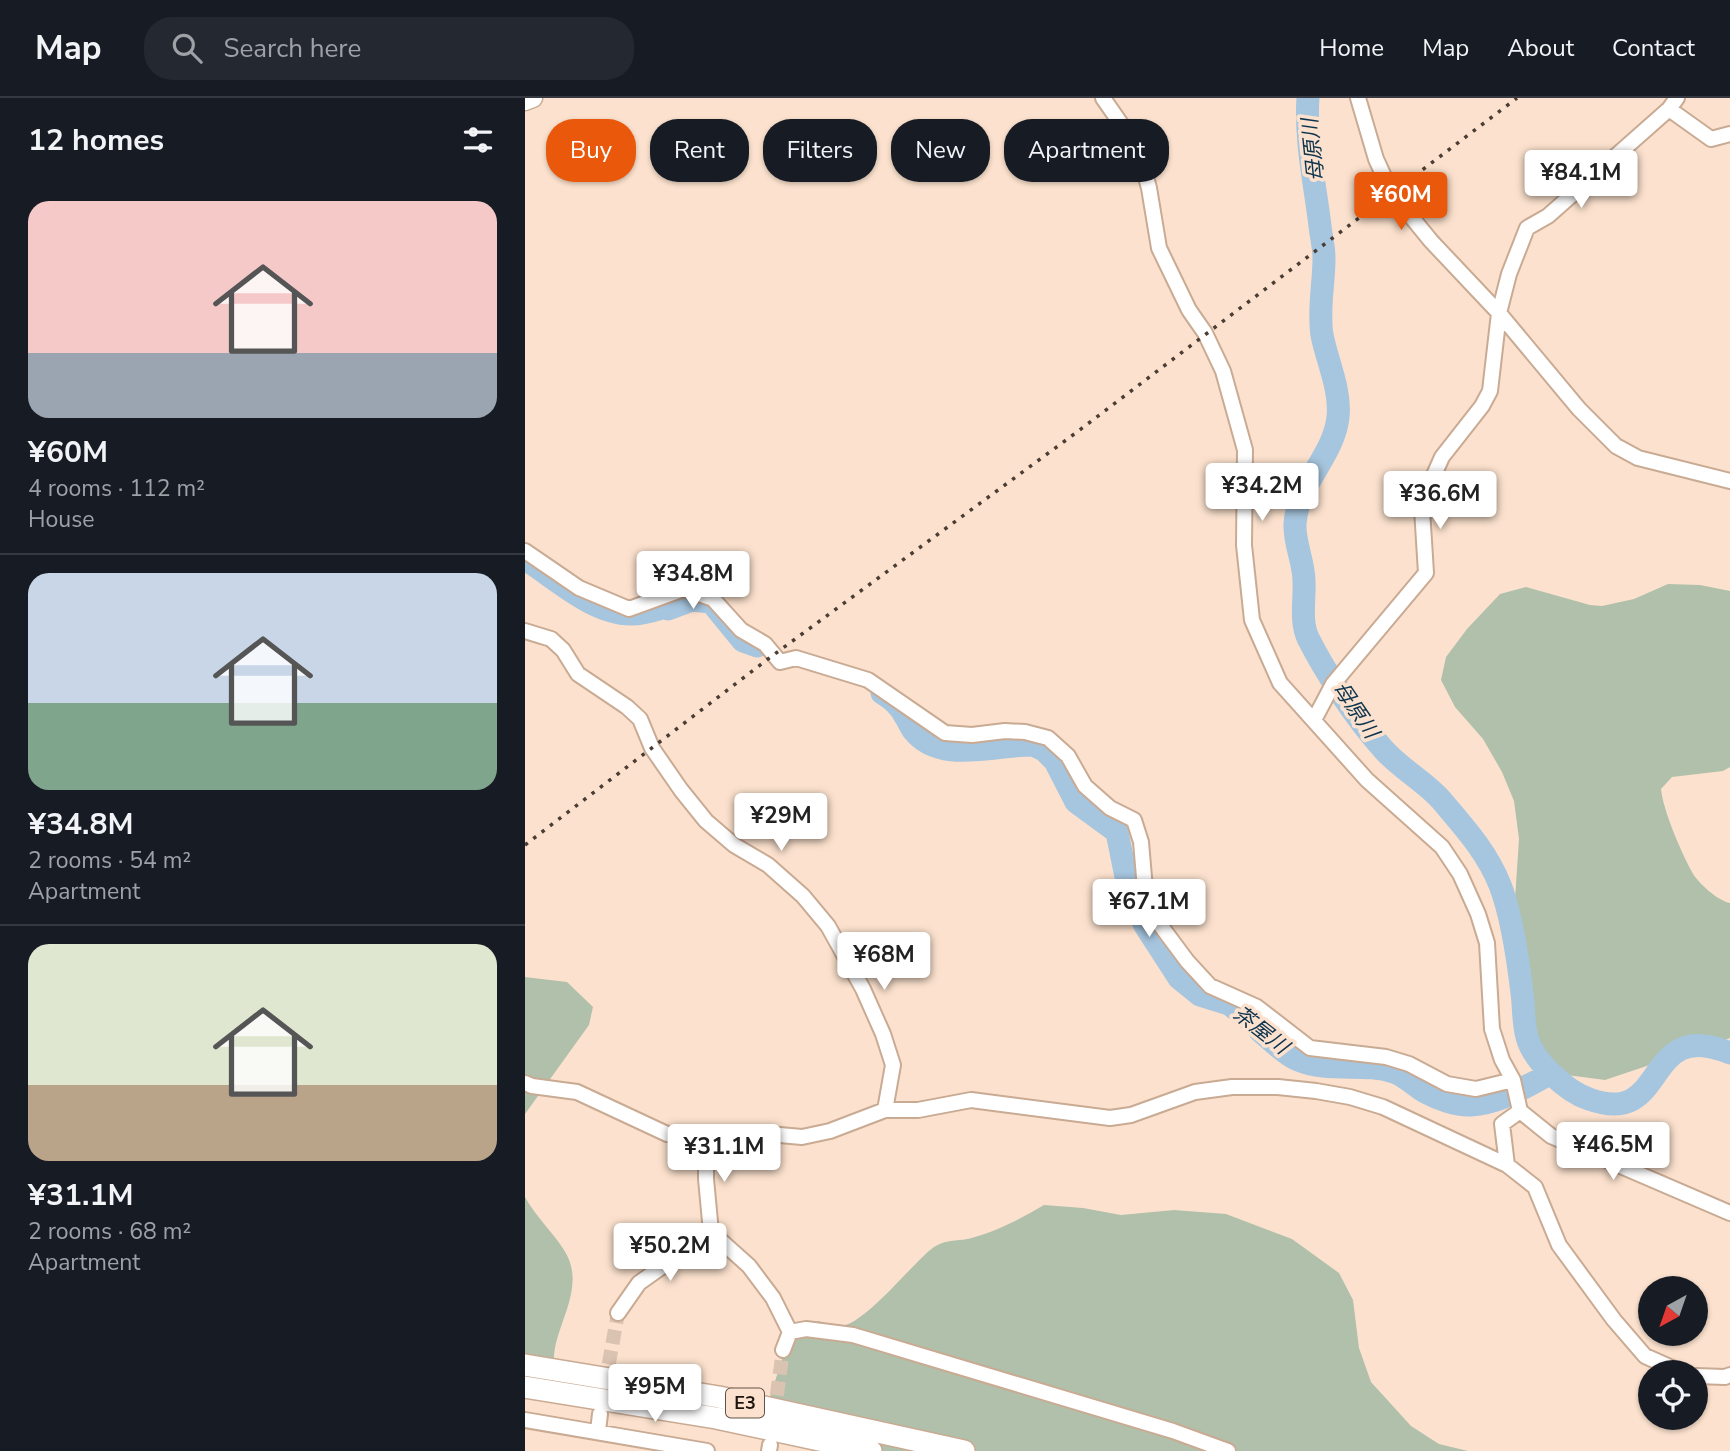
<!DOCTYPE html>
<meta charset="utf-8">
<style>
:root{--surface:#171b24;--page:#242831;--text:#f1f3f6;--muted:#9ea1a6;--line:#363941;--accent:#ea580c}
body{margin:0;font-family:"Nunito Sans","Noto Sans JP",sans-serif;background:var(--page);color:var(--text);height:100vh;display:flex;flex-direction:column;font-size:26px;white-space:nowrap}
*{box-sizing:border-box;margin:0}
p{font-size:23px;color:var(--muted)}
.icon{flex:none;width:38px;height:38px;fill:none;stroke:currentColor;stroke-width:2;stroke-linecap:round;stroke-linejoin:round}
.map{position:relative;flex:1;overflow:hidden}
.side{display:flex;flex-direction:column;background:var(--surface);width:525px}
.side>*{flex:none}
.top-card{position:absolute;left:21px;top:21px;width:665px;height:63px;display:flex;gap:14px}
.needle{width:46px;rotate:220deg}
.fabs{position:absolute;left:1113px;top:1178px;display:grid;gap:14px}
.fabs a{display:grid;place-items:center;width:70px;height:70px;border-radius:50%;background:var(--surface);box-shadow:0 2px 5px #0004;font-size:35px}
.price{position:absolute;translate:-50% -60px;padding:0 16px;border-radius:7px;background:#fff;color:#222;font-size:23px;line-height:46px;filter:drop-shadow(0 2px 4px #0008)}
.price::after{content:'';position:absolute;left:50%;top:42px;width:21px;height:16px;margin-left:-10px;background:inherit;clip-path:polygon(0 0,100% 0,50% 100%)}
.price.selected{background:var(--accent);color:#fff}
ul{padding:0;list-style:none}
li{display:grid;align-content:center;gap:14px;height:371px;padding:0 28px}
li+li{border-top:2px solid var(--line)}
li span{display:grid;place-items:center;height:217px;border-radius:21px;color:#555}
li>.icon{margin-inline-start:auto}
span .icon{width:126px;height:126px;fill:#fffc;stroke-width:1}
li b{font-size:30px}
h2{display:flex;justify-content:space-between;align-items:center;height:84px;padding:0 28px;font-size:30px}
.pill{padding:0 24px;border-radius:28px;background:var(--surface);box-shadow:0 2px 5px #0004;font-size:24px;line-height:63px}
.pill.selected{background:var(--accent);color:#fff}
header{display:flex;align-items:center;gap:42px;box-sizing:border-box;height:98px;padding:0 35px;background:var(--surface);border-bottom:2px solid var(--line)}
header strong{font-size:33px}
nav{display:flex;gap:38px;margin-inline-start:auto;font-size:24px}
.search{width:490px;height:63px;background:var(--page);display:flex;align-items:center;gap:18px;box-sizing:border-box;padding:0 24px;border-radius:28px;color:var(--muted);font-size:26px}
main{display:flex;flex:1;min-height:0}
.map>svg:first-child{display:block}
</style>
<header>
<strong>Map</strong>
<div class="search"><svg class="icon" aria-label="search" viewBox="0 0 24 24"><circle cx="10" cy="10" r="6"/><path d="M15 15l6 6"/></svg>Search here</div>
<nav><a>Home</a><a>Map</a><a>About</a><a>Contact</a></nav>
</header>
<main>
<section class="side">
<h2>12 homes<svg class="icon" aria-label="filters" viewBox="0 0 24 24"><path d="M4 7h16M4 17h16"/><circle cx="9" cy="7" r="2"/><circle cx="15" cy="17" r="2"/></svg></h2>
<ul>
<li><span style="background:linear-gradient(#f6c9c9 70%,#9aa5b1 0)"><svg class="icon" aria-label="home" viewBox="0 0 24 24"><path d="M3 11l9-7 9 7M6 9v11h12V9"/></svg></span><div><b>¥60M</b><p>4 rooms · 112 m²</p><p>House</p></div></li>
<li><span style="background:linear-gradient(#c9d6e8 60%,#7fa58c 0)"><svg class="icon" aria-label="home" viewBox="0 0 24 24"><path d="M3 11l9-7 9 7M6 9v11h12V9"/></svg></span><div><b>¥34.8M</b><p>2 rooms · 54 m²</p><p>Apartment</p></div></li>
<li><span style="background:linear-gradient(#dfe7d0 65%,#b9a48a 0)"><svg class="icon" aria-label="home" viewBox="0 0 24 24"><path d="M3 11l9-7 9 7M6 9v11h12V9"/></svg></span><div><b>¥31.1M</b><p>2 rooms · 68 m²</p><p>Apartment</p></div></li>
</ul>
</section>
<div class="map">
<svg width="1205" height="1353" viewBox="0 0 1205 1353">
<rect width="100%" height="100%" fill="#fce2ce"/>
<path fill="#b0c0aa" d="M 1143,486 L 1175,487 L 1205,493 L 1205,669 L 1198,673 L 1147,679 L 1136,691 C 1138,712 1156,754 1167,774 C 1173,785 1193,803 1205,805 L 1205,940 L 1080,982 L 1042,977 L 1022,964 L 1001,928 L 987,847 L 994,741 L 989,703 L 977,674 L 958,641 L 930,609 L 916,582 L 921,559 L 942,531 L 975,496 L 1001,489 L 1065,507 L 1077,508 L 1109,501 Z
M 0,879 L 42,884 L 68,909 L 64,927 L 0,1016 Z
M 0,1099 C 11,1119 27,1133 39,1152 C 59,1183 39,1214 31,1245 C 29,1252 29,1260 28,1267 L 0,1256 Z
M 519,1107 L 558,1110 L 596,1117 L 649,1112 L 701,1116 L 767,1141 L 814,1175 L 828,1202 L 834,1250 L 846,1284 L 886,1328 L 914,1346 L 943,1353 L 336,1353 L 235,1330 L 260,1252 L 273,1235 L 293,1223 C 300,1225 308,1228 315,1228 C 339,1228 388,1164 409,1149 C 423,1140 436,1144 450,1139 C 475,1132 497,1120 519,1107 Z"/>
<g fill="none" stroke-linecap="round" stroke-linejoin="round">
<path stroke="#a6c5de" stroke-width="23" d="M 783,0 C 780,42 790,86 795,128 C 796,138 799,149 799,160 C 799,186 793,211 797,237 C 802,263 816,292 813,319 C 809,358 772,386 770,426 C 769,445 779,464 779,483 C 780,501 775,523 783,540 C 801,576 832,622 859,652 C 876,671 903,686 917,703 C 939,729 962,754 975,787 C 987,818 993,861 997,895 C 999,909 998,925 1002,939 C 1008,963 1042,994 1064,1001 C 1145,1031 1116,918 1205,955
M 0,461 C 30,480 69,517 107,516 C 118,516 130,512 140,509 L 143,511 L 167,502 L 186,504 L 218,543 L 232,548
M 357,595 C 367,601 375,608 380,618 C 383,622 385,628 388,632 C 415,667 471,646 508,647 L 519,652 L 530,663 L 551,704 L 592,734 L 605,799 L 621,829 L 654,880 L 675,897 L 704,906 L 735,930 L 735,933 C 747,943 759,956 773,962 C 804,975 838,964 869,974 C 881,978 889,988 900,994 C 913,1001 932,1008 946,1007 C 976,1005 999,989 1025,976"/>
<path stroke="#dbc3b1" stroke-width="14" stroke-dasharray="14 7" stroke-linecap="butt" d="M 80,1287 L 93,1215
M 249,1318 L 258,1252"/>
<g stroke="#c9aa93" stroke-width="18">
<path id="minor" d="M 578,0 L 603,36 L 615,58 L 624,90 L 634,150 L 664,212 L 680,235 L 698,273 L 720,352 L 719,447 L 727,522 L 755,585 L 842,682 L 917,749 L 935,776 L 953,816 L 962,845 L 967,931 L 977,962 L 988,982 L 995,1013 L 1026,1038 L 1205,1115
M 833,0 L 851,61 L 866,94 L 906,143 L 974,215 L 1054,311 L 1091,348 L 1113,360 L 1205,383
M 1144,11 L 1186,41 L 1205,36
M 0,453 L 54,490 L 104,511 L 159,491 L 188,501 L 216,532 L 240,546 L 255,564 L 271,560 L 343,582 L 420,635 L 447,637 L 480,633 L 500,634 L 523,640 L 543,658 L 560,688 L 585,710 L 609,722 L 616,744 L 620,791 L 636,828 L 662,863 L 685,888 L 732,909 L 785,950 L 861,959 L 884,966 L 922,986 L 951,991 L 988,982
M 0,533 L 26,541 L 38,552 L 53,576 L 102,609 L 115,621 L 127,650 L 156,692 L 181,723 L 209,747 L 243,767 L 278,798 L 303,828 L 338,891 L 358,936 L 368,967 L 360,1012
M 789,622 L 808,586 L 901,475 L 897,411 L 905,386 L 917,359 L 957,308 L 965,293 L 974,215 L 984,176 L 1002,130 L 1023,118 L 1144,11 L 1152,0
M 0,985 L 7,988 L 52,994 L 142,1036 L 181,1040 L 243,1036 L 277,1039 L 305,1033 L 360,1012 L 393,1012 L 446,1002 L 585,1020 L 606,1017 L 670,994 L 707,989 L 753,989 L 791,993 L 825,999 L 858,1009 L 982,1067 L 1010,1089 L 1034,1147 L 1089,1222 L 1120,1258 L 1156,1274
M 181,1040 L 181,1081 L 186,1134 L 224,1168 L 248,1200 L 265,1234 L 258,1252
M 982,1067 L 977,1026 L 995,1013
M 93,1215 L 114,1185 L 186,1134
M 265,1234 L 281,1231 L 328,1237 L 648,1333 L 703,1353
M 1171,1278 L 1200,1279 L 1205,1277
M 0,1322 L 182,1353
M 73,1333 L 75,1316
M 244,1353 L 245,1347"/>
</g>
<g stroke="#c9aa93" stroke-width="21">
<path id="major" d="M 0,3 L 8,0"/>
</g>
<g stroke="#c9aa93" stroke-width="24">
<path id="highway" d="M 0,1267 L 194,1299 L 439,1353
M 0,1289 L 191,1320 L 346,1353"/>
</g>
<use href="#minor" stroke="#fff" stroke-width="14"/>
<use href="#major" stroke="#fff" stroke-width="18"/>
<use href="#highway" stroke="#fff" stroke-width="21"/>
<path stroke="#4b3d33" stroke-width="3.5" stroke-dasharray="3.5 7" stroke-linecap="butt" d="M 0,747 L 243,561 L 552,334 L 992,0"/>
</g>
<g text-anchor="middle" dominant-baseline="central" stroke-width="7" stroke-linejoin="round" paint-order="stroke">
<rect fill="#fce2ce" stroke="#625247" stroke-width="2" x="201" y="1290.5" width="38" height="29" rx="5"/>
<g font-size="18" font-weight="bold" fill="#20150d">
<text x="220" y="1305">E3</text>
</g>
<g font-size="21" font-style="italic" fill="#0d344e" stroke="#fce2ce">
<text transform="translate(788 52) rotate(-96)">母原川</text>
<text transform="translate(831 612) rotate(56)">母原川</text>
<text transform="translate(736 932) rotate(38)">茶屋川</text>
</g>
</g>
</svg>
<div class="fabs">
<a><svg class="needle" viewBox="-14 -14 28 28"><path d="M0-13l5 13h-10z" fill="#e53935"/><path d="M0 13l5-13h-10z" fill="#9ea1a6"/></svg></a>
<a><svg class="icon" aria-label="locate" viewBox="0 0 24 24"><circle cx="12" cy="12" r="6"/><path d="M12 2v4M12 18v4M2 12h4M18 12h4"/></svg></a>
</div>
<b class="price" style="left:1056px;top:112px">¥84.1M</b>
<b class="price selected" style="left:876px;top:134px">¥60M</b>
<b class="price" style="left:737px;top:425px">¥34.2M</b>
<b class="price" style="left:915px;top:433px">¥36.6M</b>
<b class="price" style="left:168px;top:513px">¥34.8M</b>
<b class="price" style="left:256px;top:755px">¥29M</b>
<b class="price" style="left:624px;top:841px">¥67.1M</b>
<b class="price" style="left:359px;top:894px">¥68M</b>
<b class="price" style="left:1088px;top:1084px">¥46.5M</b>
<b class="price" style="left:199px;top:1086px">¥31.1M</b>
<b class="price" style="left:145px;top:1185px">¥50.2M</b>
<b class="price" style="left:130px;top:1326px">¥95M</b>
<div class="top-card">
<a class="pill selected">Buy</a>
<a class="pill">Rent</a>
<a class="pill">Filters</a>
<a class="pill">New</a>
<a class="pill">Apartment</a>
</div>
</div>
</main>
